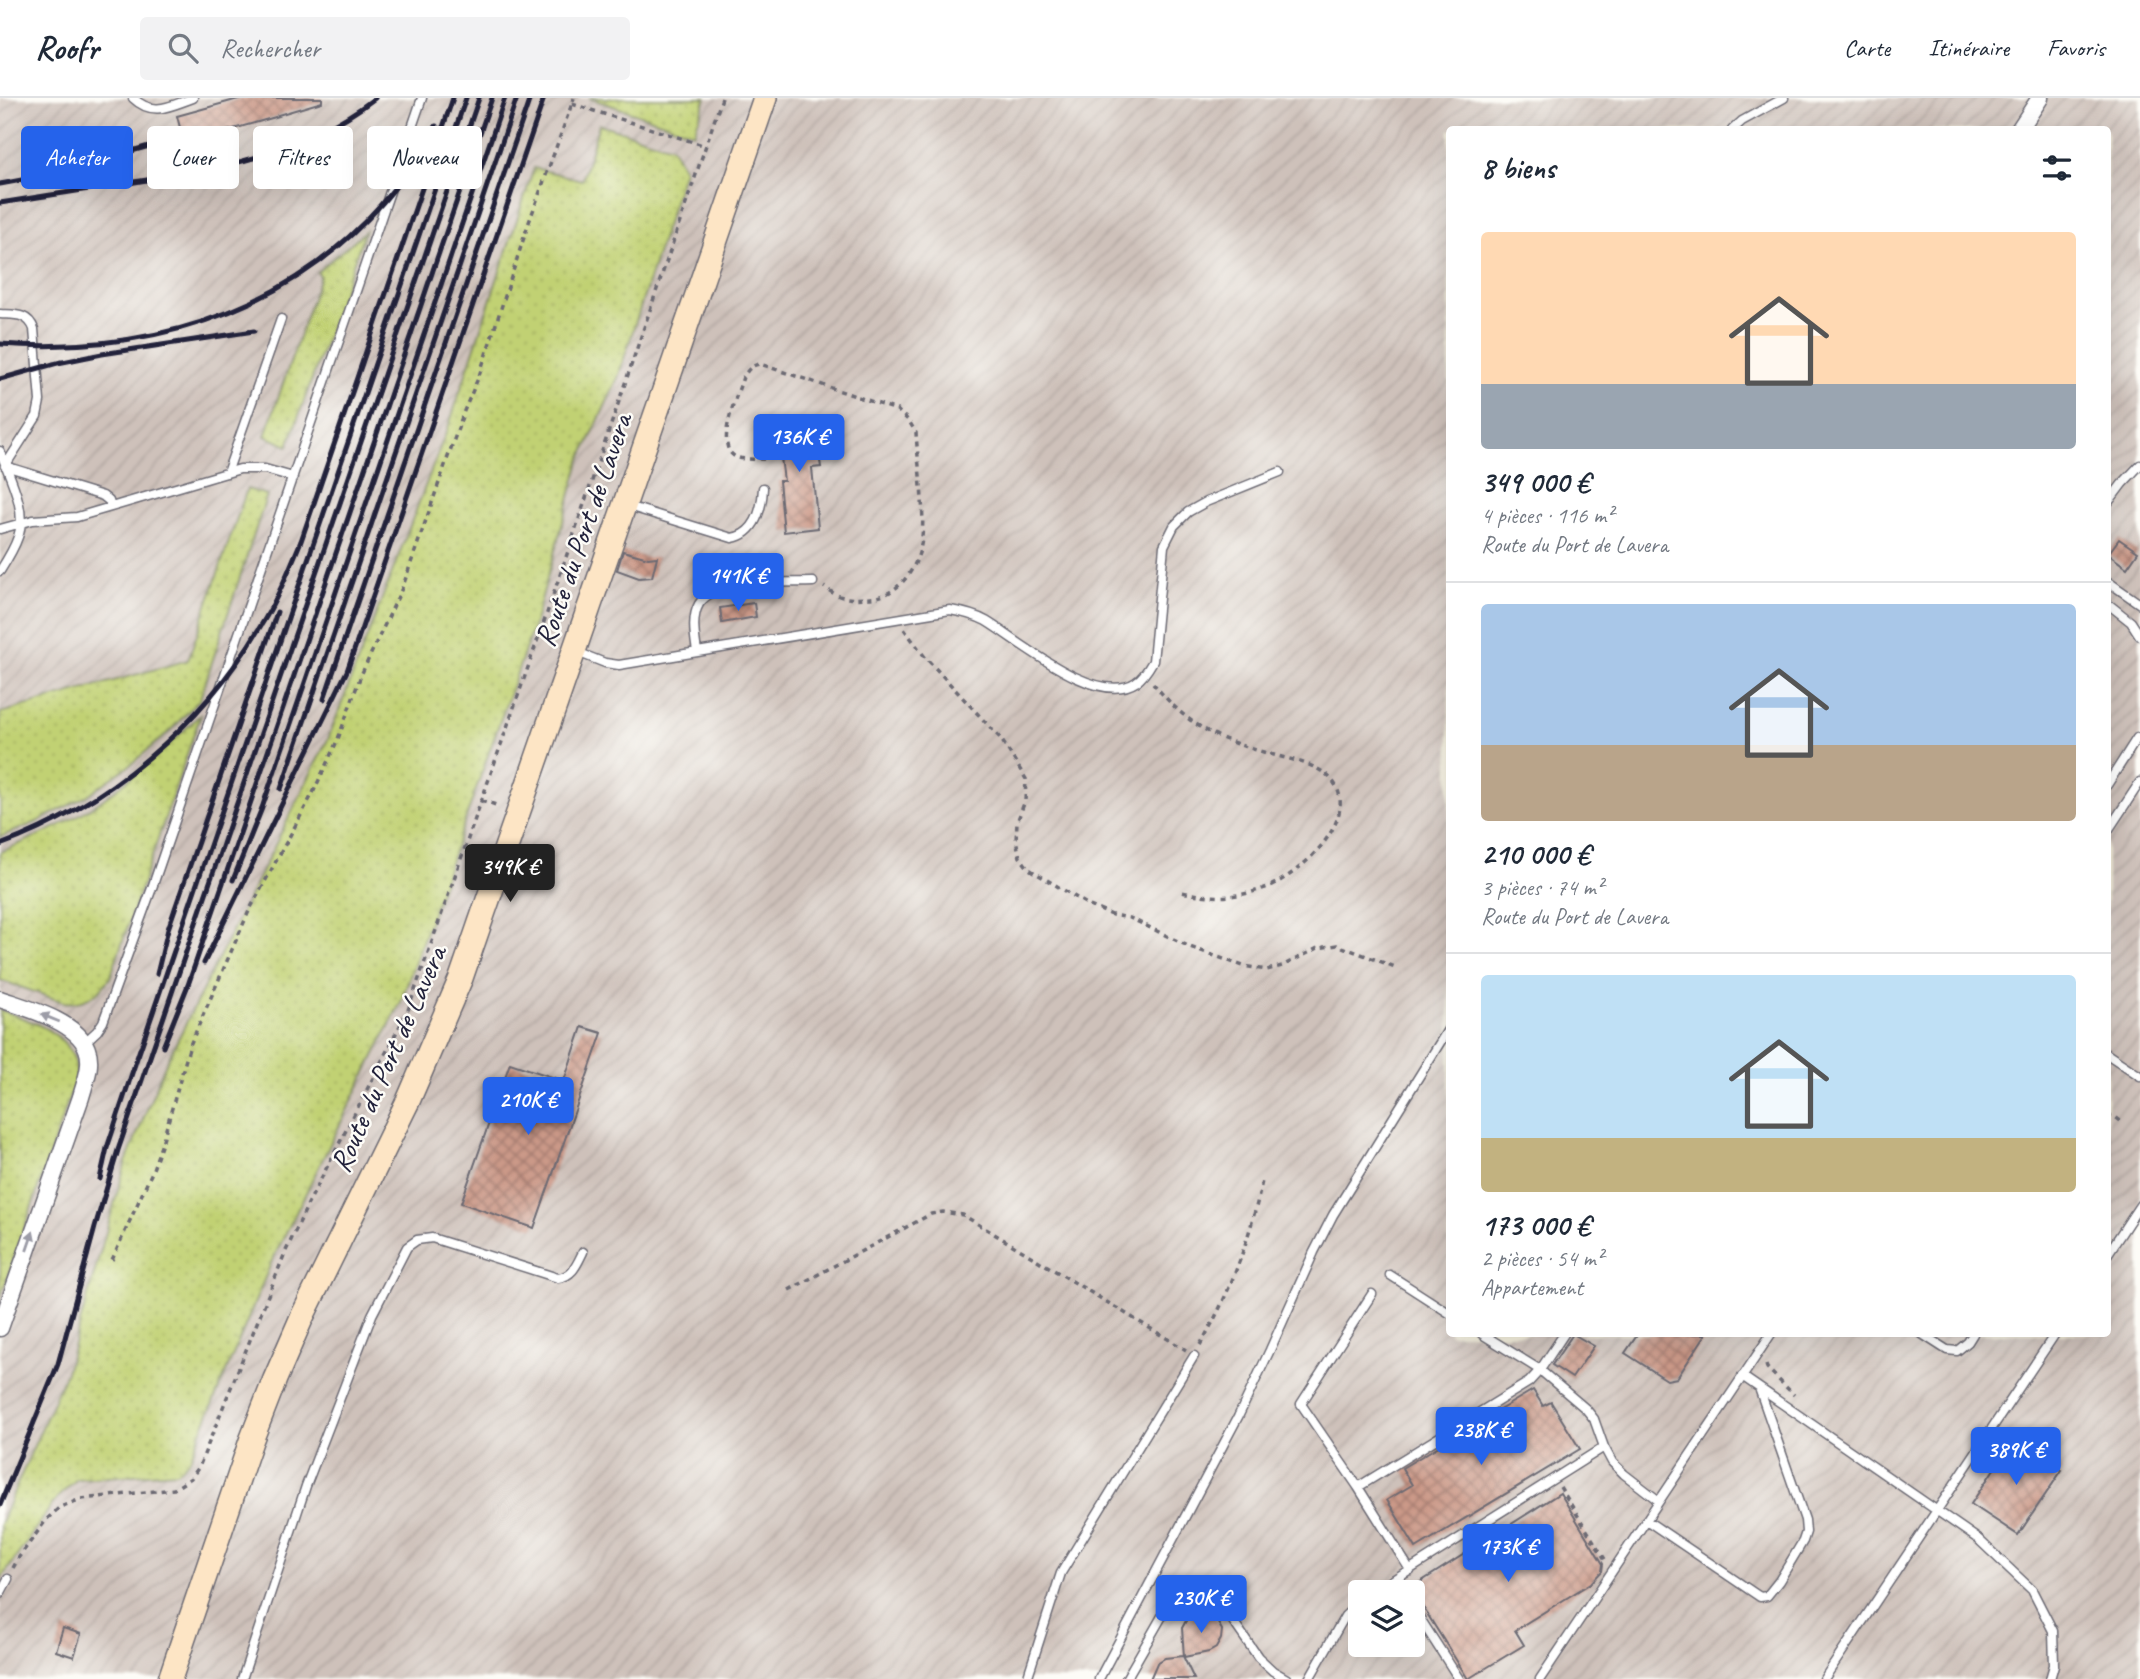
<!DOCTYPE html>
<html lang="fr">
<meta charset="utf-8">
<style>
:root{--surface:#fff;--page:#f2f2f3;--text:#1f2937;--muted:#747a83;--line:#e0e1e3;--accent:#2563eb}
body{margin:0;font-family:Caveat,sans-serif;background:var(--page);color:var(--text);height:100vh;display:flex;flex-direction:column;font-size:26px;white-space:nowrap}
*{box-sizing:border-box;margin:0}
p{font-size:23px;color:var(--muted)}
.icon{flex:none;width:38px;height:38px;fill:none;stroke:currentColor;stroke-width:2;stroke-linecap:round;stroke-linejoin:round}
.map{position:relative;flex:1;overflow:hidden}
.drawer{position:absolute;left:1446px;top:28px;width:665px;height:1211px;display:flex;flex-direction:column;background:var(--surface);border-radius:7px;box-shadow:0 7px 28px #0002}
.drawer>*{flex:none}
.top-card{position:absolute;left:21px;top:28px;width:665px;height:63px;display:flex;gap:14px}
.fabs{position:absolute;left:1348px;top:1482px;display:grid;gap:14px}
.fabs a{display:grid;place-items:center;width:77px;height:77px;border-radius:7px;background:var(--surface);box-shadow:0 7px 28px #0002;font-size:35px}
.price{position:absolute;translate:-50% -60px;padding:0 16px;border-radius:7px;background:var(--accent);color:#fff;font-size:23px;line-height:46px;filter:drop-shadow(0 2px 4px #0008)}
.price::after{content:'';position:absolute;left:50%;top:42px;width:21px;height:16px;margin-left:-10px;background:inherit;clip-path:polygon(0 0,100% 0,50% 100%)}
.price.on{background:#222;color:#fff}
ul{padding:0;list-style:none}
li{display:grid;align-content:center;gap:14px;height:371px;padding:0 35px}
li+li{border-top:2px solid var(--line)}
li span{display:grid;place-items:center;height:217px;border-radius:7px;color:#555}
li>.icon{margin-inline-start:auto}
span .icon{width:126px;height:126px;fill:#fffc;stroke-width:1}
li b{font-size:30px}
h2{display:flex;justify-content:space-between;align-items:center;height:84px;padding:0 35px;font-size:30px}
.tag{padding:0 24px;border-radius:7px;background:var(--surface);box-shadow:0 7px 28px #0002;font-size:24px;line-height:63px}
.tag.on{background:var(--accent);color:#fff}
header{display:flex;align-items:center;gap:42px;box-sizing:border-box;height:98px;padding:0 35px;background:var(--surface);border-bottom:2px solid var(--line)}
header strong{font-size:33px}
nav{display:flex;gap:38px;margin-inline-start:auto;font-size:24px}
.search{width:490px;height:63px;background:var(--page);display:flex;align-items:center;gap:18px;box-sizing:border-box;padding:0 24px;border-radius:7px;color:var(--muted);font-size:26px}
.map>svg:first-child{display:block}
</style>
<header>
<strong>Roofr</strong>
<div class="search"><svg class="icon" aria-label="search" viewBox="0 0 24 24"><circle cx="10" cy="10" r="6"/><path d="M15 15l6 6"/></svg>Rechercher</div>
<nav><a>Carte</a><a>Itinéraire</a><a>Favoris</a></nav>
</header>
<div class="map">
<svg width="2140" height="1581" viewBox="0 0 2140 1581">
<defs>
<pattern id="industrial-furrows" width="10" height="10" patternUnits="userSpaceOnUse" patternTransform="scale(1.75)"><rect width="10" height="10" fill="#cec1ba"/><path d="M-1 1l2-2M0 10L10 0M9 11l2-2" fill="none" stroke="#b1a6a1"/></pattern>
<pattern id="grass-dots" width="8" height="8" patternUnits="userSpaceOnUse" patternTransform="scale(1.75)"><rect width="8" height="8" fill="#c1d173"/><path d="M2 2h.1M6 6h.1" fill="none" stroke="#a6b364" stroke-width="1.8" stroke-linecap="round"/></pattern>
<pattern id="building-cross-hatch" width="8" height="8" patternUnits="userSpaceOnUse" patternTransform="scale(1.75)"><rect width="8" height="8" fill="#cb9988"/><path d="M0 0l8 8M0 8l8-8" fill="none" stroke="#a47c70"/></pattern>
</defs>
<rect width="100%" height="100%" fill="#fdfcf7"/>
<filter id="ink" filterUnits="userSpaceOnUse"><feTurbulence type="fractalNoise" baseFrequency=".0143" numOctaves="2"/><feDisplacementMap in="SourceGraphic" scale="14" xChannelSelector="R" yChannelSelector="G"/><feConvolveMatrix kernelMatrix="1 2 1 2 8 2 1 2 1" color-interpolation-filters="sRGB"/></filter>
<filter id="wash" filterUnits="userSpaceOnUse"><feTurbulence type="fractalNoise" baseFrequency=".00686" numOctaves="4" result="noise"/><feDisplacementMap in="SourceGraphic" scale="28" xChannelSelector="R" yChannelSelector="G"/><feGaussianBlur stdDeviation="1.57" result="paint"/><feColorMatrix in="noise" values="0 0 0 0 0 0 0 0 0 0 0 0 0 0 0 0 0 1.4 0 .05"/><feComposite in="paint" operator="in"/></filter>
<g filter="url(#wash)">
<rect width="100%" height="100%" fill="#f4efdb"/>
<path fill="url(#industrial-furrows)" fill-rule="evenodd" d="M 0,0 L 2140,0 L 2140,1581 L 0,1581 ZM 1449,32 L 2107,32 L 2107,1236 L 1449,1236 ZM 1360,1494 L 1412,1494 L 1412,1547 L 1360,1547 Z"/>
<path fill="url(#grass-dots)" stroke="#727a57" stroke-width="2" d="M 589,0 L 706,0 L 694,35 Z
M 599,26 L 672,49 L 684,72 L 618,280 L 580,363 L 535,524 L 401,904 L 272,1163 L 190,1361 L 177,1374 L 77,1381 L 57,1400 L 0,1483 L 0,1426 L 66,1274 L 126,1064 L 164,969 L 328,641 L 451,321 L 534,70 L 582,82 Z
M 365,133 L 288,348 L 265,338 L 320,178 L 317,174 Z
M 247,391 L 267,397 L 200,601 L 169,634 L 129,668 L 85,699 L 37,724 L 0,739 L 0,615 L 188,562 Z
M 201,616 L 110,880 C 98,897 84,907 63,904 L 0,882 L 0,754 C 34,740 67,726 98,705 C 135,679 168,647 201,616 Z
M 0,912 C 26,921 67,933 75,964 C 77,969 76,975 76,980 L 0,1201 Z"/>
<g id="blocks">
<path fill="url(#building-cross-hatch)" d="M 242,0 L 322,0 L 322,4 L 278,17 L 279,18 L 184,45 L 177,18 Z
M 820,323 L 823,349 L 818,350 L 821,369 L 812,370 L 818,430 L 784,434 L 779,383 L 784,383 L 777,328 Z
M 2119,441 L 2138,454 L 2127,470 L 2108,456 Z
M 623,453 L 648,460 L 657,459 L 652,479 L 639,480 L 617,472 Z
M 754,505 L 756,519 L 722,525 L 720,510 Z
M 582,929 L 602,935 L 534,1130 L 461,1105 L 510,965 L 564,983 Z
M 1573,1236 L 1594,1248 L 1572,1280 L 1552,1267 Z
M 1638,1236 L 1706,1236 L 1677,1280 L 1667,1282 L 1625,1255 Z
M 1533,1292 L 1543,1308 L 1551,1304 L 1580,1351 L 1416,1450 L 1387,1402 L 1412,1387 L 1402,1370 Z
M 2014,1341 L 2062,1372 L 2018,1437 L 1971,1406 Z
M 1560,1395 L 1603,1466 L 1602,1473 L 1591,1485 L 1515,1532 L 1524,1547 L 1468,1581 L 1411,1490 Z
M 1196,1516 L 1206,1516 L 1215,1520 L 1222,1532 L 1221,1541 L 1216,1550 L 1209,1554 L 1184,1559 L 1182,1530 L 1187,1521 Z
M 63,1530 L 81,1536 L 74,1559 L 56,1553 Z
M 1183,1558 L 1194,1581 L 1150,1581 L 1157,1565 L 1165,1560 Z"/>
</g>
</g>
<g filter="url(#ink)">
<use href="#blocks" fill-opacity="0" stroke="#6c6a73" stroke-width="2"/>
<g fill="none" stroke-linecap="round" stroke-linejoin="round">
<g stroke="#6c6a73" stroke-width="11">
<path id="lane" d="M 133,0 C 153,19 170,8 193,0
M 1732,32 L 1742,23 L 1784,0
M 0,216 C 15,217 28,215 34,231 L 40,303 L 37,318 L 5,368 L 103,398 L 109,403 L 111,409
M 0,353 C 9,378 28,412 18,439 C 14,451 7,462 0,473
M 227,375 L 281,221
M 2107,406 L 2122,386 L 2140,367
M 628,408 L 732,440 C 756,436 762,410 763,390
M 0,431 L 33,422 L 77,419 L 240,371 L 265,371 L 293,379
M 2107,483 L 2140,506
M 2107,505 L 2131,524 L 2140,538
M 577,554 L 605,565 L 619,567 L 950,512 C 962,514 975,517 986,523 C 1018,542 1097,610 1136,584 C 1144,579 1149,570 1153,563 L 1164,448 L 1174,428 L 1188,414 L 1206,404 L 1280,374
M 697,554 C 695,539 691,520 699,506 C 715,480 785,485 813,484
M 2107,687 L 2137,640
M 2107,734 L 2140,684
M 84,945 L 97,933 L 103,924 L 152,790 L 422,0
M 2107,956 L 2140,978
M 2107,1157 L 2140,1107
M 1390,1177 L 1449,1215
M 1372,1196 L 1301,1306 L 1358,1389 L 1529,1284 L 1540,1272 L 1564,1236
M 1482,1236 L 1540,1272 L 1586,1311 L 1594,1321 L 1604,1349 L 1612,1364 L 1624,1376 L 1659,1403
M 1922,1236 L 1947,1252 L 1957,1253 L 1968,1244 L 1973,1236
M 1742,1278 L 1978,1441 L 2032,1492 L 2053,1533 L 2054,1567 L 2050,1581
M 1358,1389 L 1410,1472
M 1646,1422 L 1760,1499 L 1767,1498 L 1779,1483 L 1803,1443 L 1806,1434 L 1805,1422 L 1759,1290
M 1395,1481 L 1404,1494
M 1374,1494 L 1604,1349
M 0,1496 L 8,1481
M 1412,1508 L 1459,1581
M 242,1581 L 306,1388 L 372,1217 L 407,1149 L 417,1142 L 432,1140 L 558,1180 C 573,1178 577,1166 583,1154
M 1027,1581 L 1061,1475 L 1194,1258
M 1099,1581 L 1238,1319 L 1270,1252 L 1314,1154 L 1333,1117 L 1449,930
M 1126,1581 L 1173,1499 C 1186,1493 1205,1492 1217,1500 L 1258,1559 L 1273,1573 L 1287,1581
M 1309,1581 L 1345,1518 L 1360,1504
M 1540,1581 L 1771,1236
M 1824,1581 L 2055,1236"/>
</g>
<g stroke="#6c6a73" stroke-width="19">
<path id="street" d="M 2019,32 L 2040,0
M 0,901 C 26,910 77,923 87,951 C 93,966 85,984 81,999 L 0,1230"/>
</g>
<g stroke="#6c6a73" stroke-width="26">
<path id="secondary" d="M 170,1581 L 251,1343 L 275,1281 L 302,1219 L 408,1003 L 461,880 L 765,0"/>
</g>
<path stroke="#6c6a73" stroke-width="3.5" stroke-dasharray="5 5" stroke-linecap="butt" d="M 572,6 L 706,48
M 764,361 C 756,361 743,362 736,359 C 713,349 738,296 743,279 C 748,272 751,267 760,266 L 897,312 L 909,323 L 916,335 C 918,367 925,407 922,439 C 920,467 900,498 870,500 C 849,501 842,502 824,489
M 904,531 L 925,559 L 1001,641 L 1026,681 L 1025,703 L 1017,724 L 1016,742 L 1020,759 L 1029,771 L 1090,808 L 1112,817 L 1130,820 L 1190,849 L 1243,868 L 1267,872 L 1282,868 L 1318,850 L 1337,847 L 1398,870
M 1153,585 C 1190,631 1219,642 1274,657 C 1292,662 1313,665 1328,678 C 1368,715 1300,778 1265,790 C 1233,801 1214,800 1181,794
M 481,702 L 499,708
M 2107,1018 L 2114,1018 L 2122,1024
M 112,1162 L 152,1074 L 162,1045 L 190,947 L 249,813 L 313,695 L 338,641 L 361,577 L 403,488 L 464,313 L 479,278 L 528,127 L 574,0
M 789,1192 L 931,1116 L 943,1114 L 963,1117 L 1186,1252
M 1200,1247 C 1230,1196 1250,1141 1262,1083
M 1766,1267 L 1767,1270 L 1794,1297
M 1560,1389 L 1606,1463
M 13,1470 L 19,1459 L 47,1421 L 60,1409 L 81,1401 L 174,1391 L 191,1380 L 199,1369 L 285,1155 L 308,1106 L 408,912 L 546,518 L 722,0"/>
<use href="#lane" stroke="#fff" stroke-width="8"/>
<use href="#street" stroke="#fff" stroke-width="16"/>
<use href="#secondary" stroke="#fde5c5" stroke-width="23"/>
<path stroke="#22223b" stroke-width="5" d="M 0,86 L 49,77 L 180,39
M 0,105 C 40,99 81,92 121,86 C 214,72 298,59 375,0
M 0,246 C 183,259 344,193 436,28
M 53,266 L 102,256 L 254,233
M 0,281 L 61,264
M 324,601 L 530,0
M 281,691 L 517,0
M 0,747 C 107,708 202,627 260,529 C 277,502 289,472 301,443 L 453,0
M 233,782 L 262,710 L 505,0
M 204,865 L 347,573 L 544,0
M 157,876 L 168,831 L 277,514
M 163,949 L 188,887 L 492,0
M 138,958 L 466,0
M 100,1081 L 107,1050 L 140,951
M 0,1407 L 58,1266 L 95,1129 L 118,1052 L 479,0"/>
</g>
<defs><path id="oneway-solid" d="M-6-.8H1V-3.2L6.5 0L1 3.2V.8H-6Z" transform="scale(1.75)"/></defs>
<g fill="#9c9ca7">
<use href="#oneway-solid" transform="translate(50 920) rotate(-158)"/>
<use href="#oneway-solid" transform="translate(30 1143) rotate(-71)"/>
</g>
</g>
<g text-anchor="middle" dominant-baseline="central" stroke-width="5" stroke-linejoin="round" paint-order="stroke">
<g font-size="30" fill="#22223b" stroke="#fdfcf7">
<text transform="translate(583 432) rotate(-71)">Route du Port de Lavera</text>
<text transform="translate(388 961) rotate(-66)">Route du Port de Lavera</text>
</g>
</g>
</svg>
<div class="fabs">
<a><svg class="icon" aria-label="layers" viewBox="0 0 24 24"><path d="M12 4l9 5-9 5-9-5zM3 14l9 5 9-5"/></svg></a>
</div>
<b class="price" style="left:799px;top:376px">136K €</b>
<b class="price" style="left:738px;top:515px">141K €</b>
<b class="price on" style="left:510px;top:806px">349K €</b>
<b class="price" style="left:528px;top:1039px">210K €</b>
<b class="price" style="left:1481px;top:1369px">238K €</b>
<b class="price" style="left:2016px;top:1389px">389K €</b>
<b class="price" style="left:1508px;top:1486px">173K €</b>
<b class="price" style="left:1201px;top:1537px">230K €</b>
<div class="top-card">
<a class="tag on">Acheter</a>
<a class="tag">Louer</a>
<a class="tag">Filtres</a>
<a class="tag">Nouveau</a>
</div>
<section class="drawer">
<h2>8 biens<svg class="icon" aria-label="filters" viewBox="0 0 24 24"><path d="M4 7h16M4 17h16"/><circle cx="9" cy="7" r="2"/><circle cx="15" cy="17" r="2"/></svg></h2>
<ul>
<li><span style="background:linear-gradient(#ffd9b3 70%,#9aa5b1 0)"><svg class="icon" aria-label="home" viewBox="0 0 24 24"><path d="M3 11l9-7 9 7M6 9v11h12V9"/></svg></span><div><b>349 000 €</b><p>4 pièces · 116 m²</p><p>Route du Port de Lavera</p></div></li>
<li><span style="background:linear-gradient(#a9c7e8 65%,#b9a48a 0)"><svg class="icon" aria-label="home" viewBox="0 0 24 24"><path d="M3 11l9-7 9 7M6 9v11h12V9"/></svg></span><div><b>210 000 €</b><p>3 pièces · 74 m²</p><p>Route du Port de Lavera</p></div></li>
<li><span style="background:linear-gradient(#bfe0f5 75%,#c2b280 0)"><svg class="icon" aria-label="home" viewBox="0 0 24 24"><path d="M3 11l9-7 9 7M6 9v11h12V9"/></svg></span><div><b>173 000 €</b><p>2 pièces · 54 m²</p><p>Appartement</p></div></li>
</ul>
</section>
</div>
